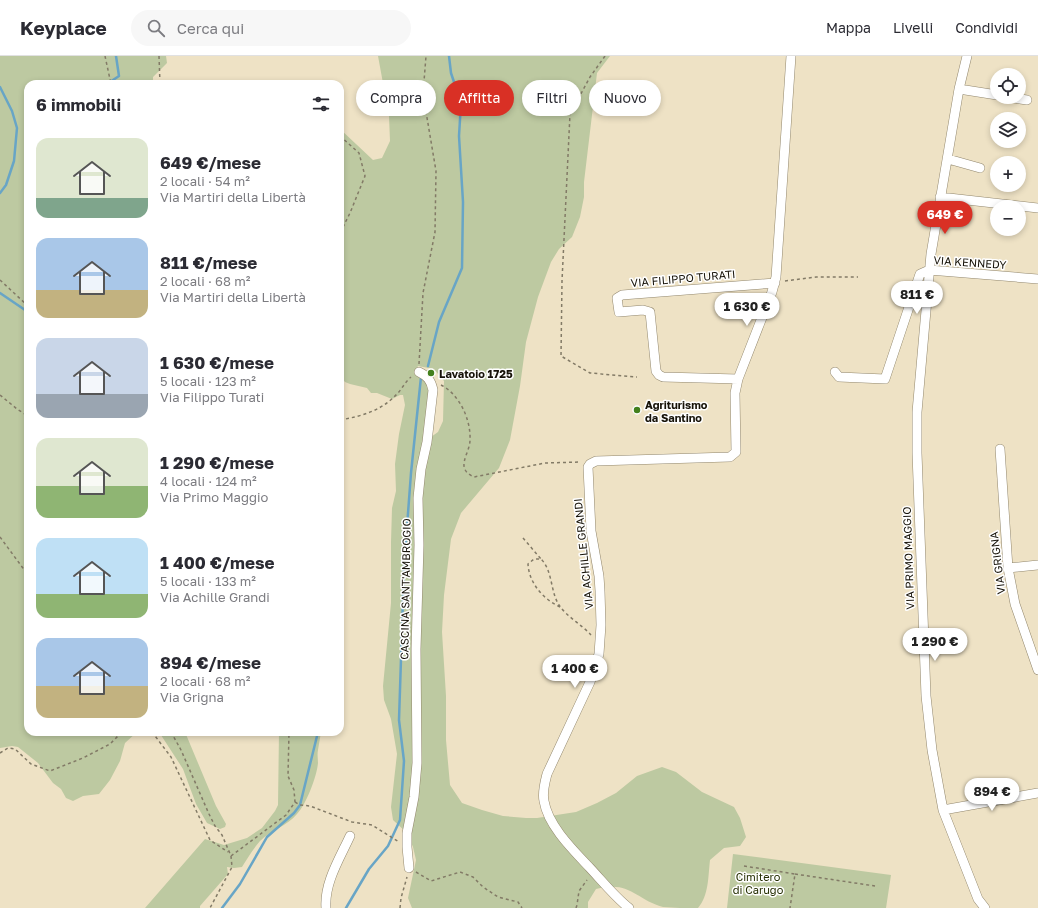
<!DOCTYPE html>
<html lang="it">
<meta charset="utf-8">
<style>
:root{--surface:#fff;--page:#f7f7f7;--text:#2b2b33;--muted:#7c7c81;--line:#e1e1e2;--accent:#d93025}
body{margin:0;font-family:"Golos Text",sans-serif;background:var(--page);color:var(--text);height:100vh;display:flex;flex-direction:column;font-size:15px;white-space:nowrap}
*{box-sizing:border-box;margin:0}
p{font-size:13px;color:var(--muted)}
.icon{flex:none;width:22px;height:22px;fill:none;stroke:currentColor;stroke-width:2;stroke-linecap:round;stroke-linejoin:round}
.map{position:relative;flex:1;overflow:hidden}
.sheet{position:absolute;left:24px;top:24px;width:320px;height:656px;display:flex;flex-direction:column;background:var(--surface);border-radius:12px;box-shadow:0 2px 6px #0003}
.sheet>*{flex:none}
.hud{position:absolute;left:356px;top:24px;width:380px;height:36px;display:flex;gap:8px}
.fabs{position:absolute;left:990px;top:12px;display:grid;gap:8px}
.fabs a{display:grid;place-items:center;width:36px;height:36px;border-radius:50%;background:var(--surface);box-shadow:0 2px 6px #0003;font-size:20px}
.price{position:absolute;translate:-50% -34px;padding:0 9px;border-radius:14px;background:#fff;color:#222;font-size:13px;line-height:26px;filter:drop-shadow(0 1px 2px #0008)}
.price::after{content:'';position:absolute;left:50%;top:24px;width:12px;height:9px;margin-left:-6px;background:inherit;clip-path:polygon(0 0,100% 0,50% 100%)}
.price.current{background:var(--accent);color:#fff}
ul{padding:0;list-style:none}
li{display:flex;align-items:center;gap:12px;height:100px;padding:0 12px}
li span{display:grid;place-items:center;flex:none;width:112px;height:80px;border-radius:12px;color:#555}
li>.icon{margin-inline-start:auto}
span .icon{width:48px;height:48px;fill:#fffc;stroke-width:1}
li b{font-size:17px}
h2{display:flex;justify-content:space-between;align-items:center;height:48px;padding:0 12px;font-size:17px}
.pill{padding:0 14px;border-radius:18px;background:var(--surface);box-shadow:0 2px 6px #0003;font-size:14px;line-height:36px}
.pill.current{background:var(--accent);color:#fff}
header{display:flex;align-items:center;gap:24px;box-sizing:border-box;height:56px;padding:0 20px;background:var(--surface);border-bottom:1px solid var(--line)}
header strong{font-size:19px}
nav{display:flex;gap:22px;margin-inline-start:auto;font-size:14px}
.search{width:280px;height:36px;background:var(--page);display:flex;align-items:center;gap:10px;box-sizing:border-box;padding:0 14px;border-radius:22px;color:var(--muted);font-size:15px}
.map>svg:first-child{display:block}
</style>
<header>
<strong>Keyplace</strong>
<div class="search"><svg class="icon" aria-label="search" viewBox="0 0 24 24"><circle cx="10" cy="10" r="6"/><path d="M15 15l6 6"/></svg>Cerca qui</div>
<nav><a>Mappa</a><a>Livelli</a><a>Condividi</a></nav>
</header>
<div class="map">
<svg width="1038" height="852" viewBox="0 0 1038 852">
<rect width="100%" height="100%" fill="#eee2c5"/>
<path fill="#bdc9a1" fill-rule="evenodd" d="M 0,0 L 166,0 L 167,7 L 153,21 L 153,28 L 28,28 L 28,676 L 137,676 L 125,687 L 120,705 L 110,724 L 99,738 L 83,740 L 73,745 L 66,742 L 61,733 L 53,727 L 38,707 L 18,691 L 12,690 L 0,692 Z
M 378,0 L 610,0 L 597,17 L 584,126 L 584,141 L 580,161 L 572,181 L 559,193 L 551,206 L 538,241 L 526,286 L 520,330 L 510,384 L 499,412 L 461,457 L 451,483 L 444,539 L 442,576 L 446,640 L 446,684 L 450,729 L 462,747 L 482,754 L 503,760 L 526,762 L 537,762 L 576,756 L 597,747 L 616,737 L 637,720 L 662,711 L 676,716 L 702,736 L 734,751 L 740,762 L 746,781 L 740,790 L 724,792 L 710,804 C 708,821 709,839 698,852 C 687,852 673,852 663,851 C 635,843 630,824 596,833 L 588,846 L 588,852 L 412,852 L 408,842 L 416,804 L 413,791 L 407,777 L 393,764 L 391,751 L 397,698 L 391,663 L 384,644 L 383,630 L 391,547 L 391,486 L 392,452 L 396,435 L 395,408 L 399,378 L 405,349 L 403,339 L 400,339 L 392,343 L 377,337 L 371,337 L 367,332 L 350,328 L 345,326 L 340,320 L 340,73 L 373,104 L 382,102 L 390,85 L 389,60 ZM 418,310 L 434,313 L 444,325 L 443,365 L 438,376 L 431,381 L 428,328 L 414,317 Z
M 159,676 L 185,676 L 216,750 L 226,768 L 225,771 L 220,773 L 207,767 L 196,748 L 183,713 Z
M 279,676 L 321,676 C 320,682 319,688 318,694 C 317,699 318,703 318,707 C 317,720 306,749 297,758 C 287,770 271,774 260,785 C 253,793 247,803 242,811 L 234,812 L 227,811 L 228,818 L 200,850 L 200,852 L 145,852 L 205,783 L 224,789 L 247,782 L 262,772 L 275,755 L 278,749 Z
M 733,798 L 891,819 L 886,852 L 727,852 Z"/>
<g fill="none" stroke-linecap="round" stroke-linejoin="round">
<path stroke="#68a5c6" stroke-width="2.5" d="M 107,28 L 119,20 L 116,0
M 0,31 L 12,55 L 17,72 L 14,105 L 6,129 L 0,137
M 0,237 L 28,256
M 428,310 L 439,266 L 462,212 L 463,146 L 459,80 L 461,47 L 451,17 L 449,0
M 222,852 L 240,828 L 267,781 L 294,757 L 300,749 L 318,676
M 346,852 L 369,813 L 388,790 L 400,764 L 404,705 L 399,664 L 404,511 L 411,417 L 421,321"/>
<g stroke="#92876d" stroke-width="10">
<path id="minor" d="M 967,0 L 959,33 L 931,198 L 917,356 L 917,397 L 926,640 L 932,694 L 943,754 L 978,843 L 985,852
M 959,33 L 997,39
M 1007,41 L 1027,44
M 948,103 L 980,112
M 940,141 L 1038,152
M 835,316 L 839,321 L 885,323 L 920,218 L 929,214 L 1038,223
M 738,323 L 663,321 L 659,319 L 656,315 L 650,256 L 643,254 L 619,256 L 617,242 L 622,239 L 775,227
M 1000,393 L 1008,512 L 1015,548 L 1038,614
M 1008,512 L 1038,509
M 943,754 L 1038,737
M 409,812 L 407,791 L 407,777 L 414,741 L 417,707 L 416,593 L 419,489 L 418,442 L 421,413 L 427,386 L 433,334 C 431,324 427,320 419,316
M 326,852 C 324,827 340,802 350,780
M 629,852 C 615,841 603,826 590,812 C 574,795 548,770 544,745 C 542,736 545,726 547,718 L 590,626 L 599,598 L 601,569 L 600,535 L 599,520 L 591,475 L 588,411 L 590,408 L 596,405 L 730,401 L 736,396 L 735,337 L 738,323 L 772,236 L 776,221 L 791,0"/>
</g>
<path stroke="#827a66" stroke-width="1.5" stroke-dasharray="3 3" stroke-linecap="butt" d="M 105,0 L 111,28
M 159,0 L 160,28
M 605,0 L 590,21 L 570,58 L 562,225 L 561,300 L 590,317 L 637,321
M 340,80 L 359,97 L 365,120 L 350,157 L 340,177
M 0,224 L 28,250
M 785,225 L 816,221 L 858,221
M 419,308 L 423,237 L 435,176 L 436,115 L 423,38 L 426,0
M 441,329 C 459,338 471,363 470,384 C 470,398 454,412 474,421 L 545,407 L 580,406
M 0,339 L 17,353 L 28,360
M 340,364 C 362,360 381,355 397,338 C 402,333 405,326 411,321
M 0,481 L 28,519
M 523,482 L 541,503
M 560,551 C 543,543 529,527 528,508 L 534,503 L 541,503 C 553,515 550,535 559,549 C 566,560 582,569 591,579
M 152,676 L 171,701 L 210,784 L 228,796
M 171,676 L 181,694 L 209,758 L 215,770 L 222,779 L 231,800 L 232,811 L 210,852
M 0,697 L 8,692 L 15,693 L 31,708 L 50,715 L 83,702 L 110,688 L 122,676
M 295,746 L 300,749 L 310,750 L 352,766 L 372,769 L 399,786
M 231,800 L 286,759 L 295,746 L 294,734 L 288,720 L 289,676
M 744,810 L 795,818 L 790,852
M 416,816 L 431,825 L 460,816 L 473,821 L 483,831 L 498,841 L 518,846 L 522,852
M 795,818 L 875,830
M 400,852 L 401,842 L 407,821
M 576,852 L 577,849 L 579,835 L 587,824"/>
<use href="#minor" stroke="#fff" stroke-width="9"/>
</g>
<g fill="#43801d" stroke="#fff" stroke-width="1.5">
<circle cx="431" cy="317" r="4"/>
<circle cx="637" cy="354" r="4"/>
</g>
<g text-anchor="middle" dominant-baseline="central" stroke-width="3" stroke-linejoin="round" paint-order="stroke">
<g font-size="11" fill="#171309" stroke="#fff">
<text transform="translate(970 206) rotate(4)">VIA KENNEDY</text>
<text transform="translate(683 222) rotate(-5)">VIA FILIPPO TURATI</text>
<text transform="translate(583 498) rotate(-96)">VIA ACHILLE GRANDI</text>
<text transform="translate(908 502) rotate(-92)">VIA PRIMO MAGGIO</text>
<text transform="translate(997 507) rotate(-97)">VIA GRIGNA</text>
<text transform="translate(405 533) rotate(-89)">CASCINA SANT'AMBROGIO</text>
</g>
<g font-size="11" font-weight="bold" fill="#171309" stroke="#fff" text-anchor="start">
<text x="439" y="317">Lavatoio 1725</text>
<text x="645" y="348">Agriturismo<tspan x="645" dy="13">da Santino</tspan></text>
</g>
<g font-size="11" fill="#262f03" stroke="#fff">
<text x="758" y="820">Cimitero<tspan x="758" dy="13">di Carugo</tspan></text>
</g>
</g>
</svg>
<div class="fabs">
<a><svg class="icon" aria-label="locate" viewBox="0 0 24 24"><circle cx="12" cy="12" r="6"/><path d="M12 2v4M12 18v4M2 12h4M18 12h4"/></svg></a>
<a><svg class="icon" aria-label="layers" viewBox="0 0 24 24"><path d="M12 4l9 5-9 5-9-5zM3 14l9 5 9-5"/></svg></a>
<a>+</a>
<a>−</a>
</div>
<b class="price current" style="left:945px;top:179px">649 €</b>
<b class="price" style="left:917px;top:259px">811 €</b>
<b class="price" style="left:747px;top:271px">1 630 €</b>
<b class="price" style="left:935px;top:606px">1 290 €</b>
<b class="price" style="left:575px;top:633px">1 400 €</b>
<b class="price" style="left:992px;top:756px">894 €</b>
<div class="hud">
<a class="pill">Compra</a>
<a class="pill current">Affitta</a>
<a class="pill">Filtri</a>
<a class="pill">Nuovo</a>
</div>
<section class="sheet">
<h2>6 immobili<svg class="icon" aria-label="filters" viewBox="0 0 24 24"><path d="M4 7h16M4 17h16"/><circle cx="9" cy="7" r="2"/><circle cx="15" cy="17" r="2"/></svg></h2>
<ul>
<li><span style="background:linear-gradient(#dfe7d0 75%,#7fa58c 0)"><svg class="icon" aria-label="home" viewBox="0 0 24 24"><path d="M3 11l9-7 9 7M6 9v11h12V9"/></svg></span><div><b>649 €/mese</b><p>2 locali · 54 m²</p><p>Via Martiri della Libertà</p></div></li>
<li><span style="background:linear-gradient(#a9c7e8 65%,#c2b280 0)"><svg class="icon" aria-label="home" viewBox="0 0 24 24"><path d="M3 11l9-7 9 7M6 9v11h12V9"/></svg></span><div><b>811 €/mese</b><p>2 locali · 68 m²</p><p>Via Martiri della Libertà</p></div></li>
<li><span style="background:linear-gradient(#c9d6e8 70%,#9aa5b1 0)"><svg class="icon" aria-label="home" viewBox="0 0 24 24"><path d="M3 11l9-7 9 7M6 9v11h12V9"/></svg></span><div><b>1 630 €/mese</b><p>5 locali · 123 m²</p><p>Via Filippo Turati</p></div></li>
<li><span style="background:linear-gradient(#dfe7d0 60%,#8fb573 0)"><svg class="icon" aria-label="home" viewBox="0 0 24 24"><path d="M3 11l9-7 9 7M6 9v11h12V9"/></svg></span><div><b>1 290 €/mese</b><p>4 locali · 124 m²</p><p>Via Primo Maggio</p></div></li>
<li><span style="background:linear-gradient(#bfe0f5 70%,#8fb573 0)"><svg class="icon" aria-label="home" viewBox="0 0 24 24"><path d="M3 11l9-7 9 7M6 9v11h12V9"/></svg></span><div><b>1 400 €/mese</b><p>5 locali · 133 m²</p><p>Via Achille Grandi</p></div></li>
<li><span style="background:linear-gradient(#a9c7e8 60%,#c2b280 0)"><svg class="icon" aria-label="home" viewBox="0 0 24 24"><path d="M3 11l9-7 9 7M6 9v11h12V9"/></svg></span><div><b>894 €/mese</b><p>2 locali · 68 m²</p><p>Via Grigna</p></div></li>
</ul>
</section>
</div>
